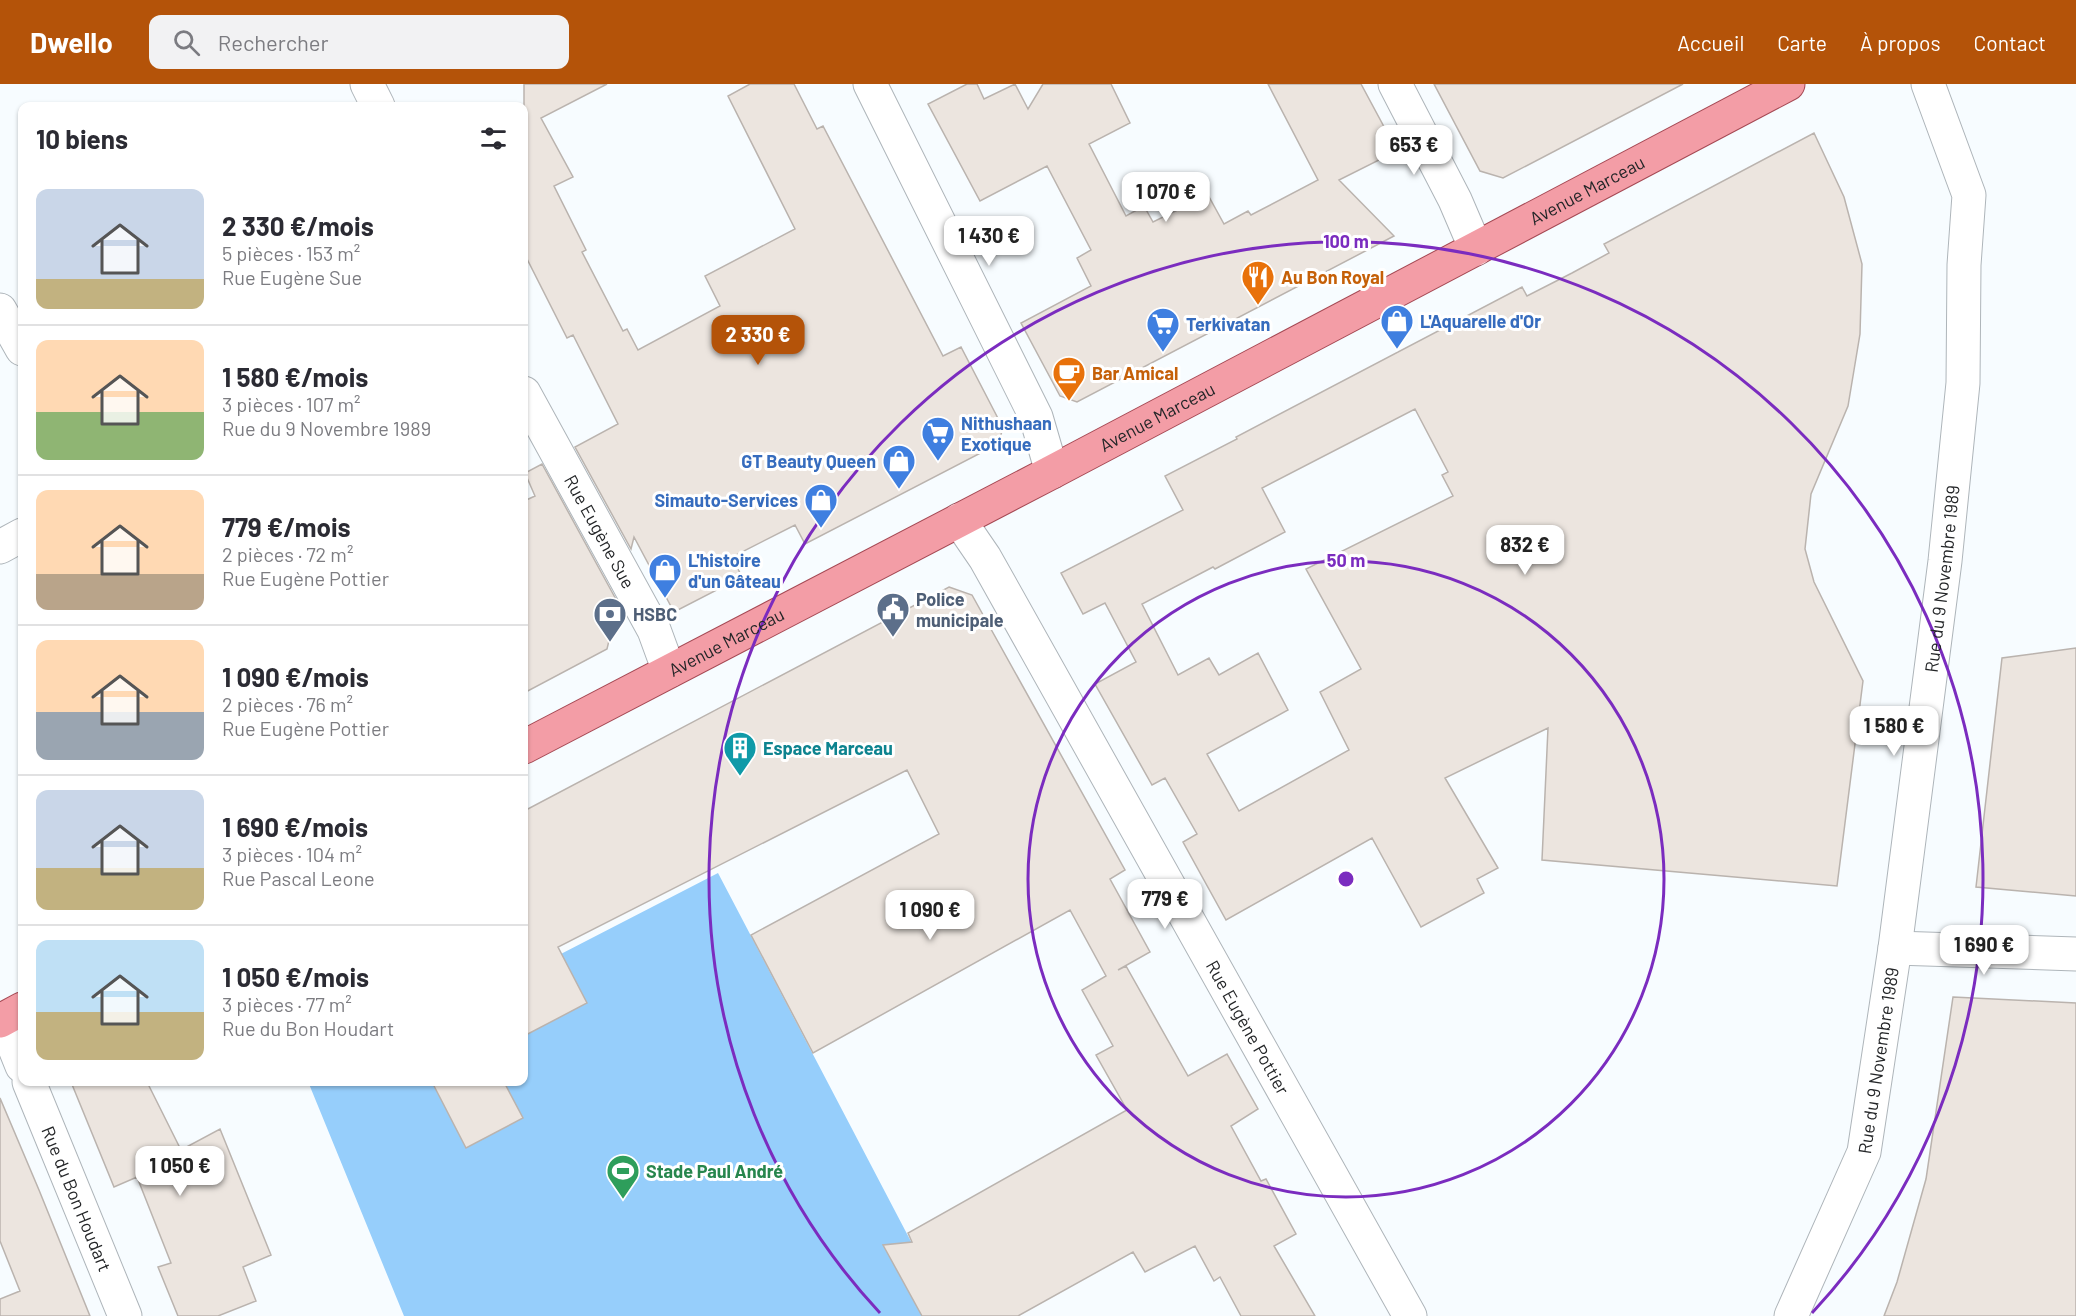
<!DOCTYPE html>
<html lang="fr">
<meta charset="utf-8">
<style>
:root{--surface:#fff;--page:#f2f2f3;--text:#2b2b33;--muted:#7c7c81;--line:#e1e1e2;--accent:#b45309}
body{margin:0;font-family:Barlow,sans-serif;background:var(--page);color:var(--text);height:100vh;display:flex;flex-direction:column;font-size:22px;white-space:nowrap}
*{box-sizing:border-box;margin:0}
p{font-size:20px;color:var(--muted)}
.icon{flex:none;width:33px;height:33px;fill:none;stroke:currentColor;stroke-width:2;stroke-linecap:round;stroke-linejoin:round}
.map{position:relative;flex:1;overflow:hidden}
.drawer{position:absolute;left:18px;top:18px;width:510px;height:984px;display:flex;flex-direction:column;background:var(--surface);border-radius:12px;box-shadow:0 2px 4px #0004}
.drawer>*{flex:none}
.price{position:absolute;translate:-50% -51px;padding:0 14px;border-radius:12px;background:#fff;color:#222;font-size:20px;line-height:39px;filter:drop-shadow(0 2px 3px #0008)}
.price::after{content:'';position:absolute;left:50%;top:36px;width:18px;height:14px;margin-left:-9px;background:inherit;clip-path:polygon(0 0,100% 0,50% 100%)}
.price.selected{background:var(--accent);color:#fff}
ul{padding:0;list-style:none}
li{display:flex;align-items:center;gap:18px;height:150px;padding:0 18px}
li+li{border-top:2px solid var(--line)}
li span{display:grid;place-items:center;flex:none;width:168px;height:120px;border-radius:12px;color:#555}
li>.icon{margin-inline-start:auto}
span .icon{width:72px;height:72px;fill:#fffc;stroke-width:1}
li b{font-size:26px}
h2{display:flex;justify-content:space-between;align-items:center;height:72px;padding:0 18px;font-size:26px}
header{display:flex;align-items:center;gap:36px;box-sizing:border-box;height:84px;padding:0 30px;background:var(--accent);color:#fff}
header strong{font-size:28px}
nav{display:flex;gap:33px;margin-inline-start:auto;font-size:21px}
.search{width:420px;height:54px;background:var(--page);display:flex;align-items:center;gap:15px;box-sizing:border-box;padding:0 21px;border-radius:12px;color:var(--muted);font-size:22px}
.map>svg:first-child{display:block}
</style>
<header>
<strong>Dwello</strong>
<div class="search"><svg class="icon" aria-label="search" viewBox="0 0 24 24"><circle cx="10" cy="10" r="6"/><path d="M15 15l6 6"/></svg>Rechercher</div>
<nav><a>Accueil</a><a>Carte</a><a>À propos</a><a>Contact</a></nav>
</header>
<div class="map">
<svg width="2076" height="1232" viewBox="0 0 2076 1232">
<rect width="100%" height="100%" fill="#f7fcff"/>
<path fill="#96cefb" d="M 718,789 L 950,1232 L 404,1232 L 309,1000 L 313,998 L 524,998 L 524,889 Z"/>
<path fill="#ece5df" stroke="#bab3ae" stroke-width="1.5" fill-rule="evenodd" d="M 524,0 L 607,0 L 541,34 L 573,93 L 554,102 L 586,166 L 582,168 L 623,247 L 627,245 L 638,266 L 720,222 L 705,192 L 795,145 L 728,12 L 750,0 L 794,0 L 817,45 L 823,42 L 943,272 L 961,263 L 1003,344 L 998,360 L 805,460 L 795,441 L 732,473 L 742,493 L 674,528 L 634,453 L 631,465 L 575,363 L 618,340 L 573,251 L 567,254 L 524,169 Z
M 967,0 L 977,0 L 984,15 L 1015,0 L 1028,25 L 1043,0 L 1111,0 L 1130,39 L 1089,60 L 1126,132 L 1144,122 L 1153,138 L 1208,111 L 1224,140 L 1248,127 L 1251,131 L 1318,96 L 1268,0 L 1361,0 L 1397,67 L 1339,96 L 1394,152 L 1077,318 L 1060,312 L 1021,239 L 1091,202 L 1077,174 L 1091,166 L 1047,82 L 980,117 L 928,20 Z
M 1434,0 L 1683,0 L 1503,94 L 1480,87 Z
M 1814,49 L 1844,113 L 1862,180 L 1860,250 L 1848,322 L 1811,410 L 1805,465 L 1814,498 L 1863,597 L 1837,802 L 1542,776 L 1548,644 L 1445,694 L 1498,784 L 1477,795 L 1484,809 L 1421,843 L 1372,754 L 1226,836 L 1183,758 L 1197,750 L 1165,694 L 1152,701 L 1095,600 L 1136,578 L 1105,519 L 1083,530 L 1061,489 L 1183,426 L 1165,392 L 1237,355 L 1236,353 L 1522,203 L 1527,212 L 1572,189 L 1609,169 L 1604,160 ZM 1415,325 L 1448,388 L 1442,391 L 1453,412 L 1306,485 L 1361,585 L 1320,608 L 1349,666 L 1239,727 L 1207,670 L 1288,626 L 1258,569 L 1219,591 L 1209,574 L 1178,591 L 1142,520 L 1213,483 L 1215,485 L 1285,448 L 1262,404 Z
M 542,380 L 618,519 L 607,565 L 524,609 L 524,417 L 535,412 L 525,389 Z
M 949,503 L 972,511 L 1125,786 L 1110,795 L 1150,868 L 1118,886 L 1126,882 L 1188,992 L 1227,970 L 1258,1025 L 1231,1042 L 1261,1097 L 1266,1095 L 1296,1150 L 1274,1162 L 1315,1232 L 1241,1232 L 1220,1193 L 1214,1197 L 1195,1162 L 1145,1188 L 1133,1168 L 1018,1232 L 922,1232 L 883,1161 L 912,1158 L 908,1149 L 1127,1026 L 1096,971 L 1113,962 L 1082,906 L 1106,892 L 1070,826 L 813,969 L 751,851 L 939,750 L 907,686 L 558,863 L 587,919 L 524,952 L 524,727 Z
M 2076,564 L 2076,812 L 1976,803 L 2002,574 Z
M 1953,913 L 2076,919 L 2076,1232 L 1884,1232 L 1897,1198 L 1926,1095 Z
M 71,998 L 147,998 L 181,1066 L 220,1045 L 271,1171 L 243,1183 L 256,1217 L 218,1232 L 178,1232 L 158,1183 L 171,1179 L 137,1093 L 114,1103 Z
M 432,998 L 504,998 L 523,1034 L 466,1064 Z
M 0,1014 L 39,1106 L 90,1232 L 0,1232 L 0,1215 L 20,1207 L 0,1157 Z"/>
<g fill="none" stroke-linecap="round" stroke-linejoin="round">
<g stroke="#aeb5ba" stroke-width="35">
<g id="minor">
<path d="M 367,0 L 378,22"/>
<path d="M 870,0 L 1036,333 L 1052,388"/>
<path d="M 1395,0 L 1455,116 L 1476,165"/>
<path d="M 0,226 L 22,265"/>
<path id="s1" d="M 524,309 L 654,546 L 669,587"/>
<path id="s2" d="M 959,436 L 985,474 L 1410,1232"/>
<path d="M 0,463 L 22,451"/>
<path d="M 1895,864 L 2076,870"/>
<path d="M 3,935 L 22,982"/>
<path id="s3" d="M 29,998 L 125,1232"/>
<path id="s4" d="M 1791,1232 L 1864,1068 L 1895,864 L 1945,477 L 1963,299 L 1964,181 L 1969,111 L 1928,0"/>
</g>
</g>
<g stroke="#a54954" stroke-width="35">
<g id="major">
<path id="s5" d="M 524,663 L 1052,388 L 1788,0"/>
<path d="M 0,937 L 22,925"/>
</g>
</g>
<use href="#minor" stroke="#fff" stroke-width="33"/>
<use href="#major" stroke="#f39da6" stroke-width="33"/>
</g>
<g fill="none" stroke="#7b2cbf" stroke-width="3">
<circle cx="1346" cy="795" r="318"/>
<path d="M880 1229A637 637 0 1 1 1812 1229"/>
</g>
<defs>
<g id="restaurant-pin" transform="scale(1.725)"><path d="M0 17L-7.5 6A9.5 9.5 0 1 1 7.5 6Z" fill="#e8710a" stroke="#fff"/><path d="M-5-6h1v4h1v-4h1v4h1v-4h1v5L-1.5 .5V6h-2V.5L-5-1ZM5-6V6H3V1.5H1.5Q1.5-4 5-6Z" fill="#fff"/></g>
<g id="shop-pin" transform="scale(1.725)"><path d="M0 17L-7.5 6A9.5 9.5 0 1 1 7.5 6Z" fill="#3f7fe0" stroke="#fff"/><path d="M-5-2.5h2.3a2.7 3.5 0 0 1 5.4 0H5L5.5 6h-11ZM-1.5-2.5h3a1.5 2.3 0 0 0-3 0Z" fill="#fff"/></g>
<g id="supermarket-pin" transform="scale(1.725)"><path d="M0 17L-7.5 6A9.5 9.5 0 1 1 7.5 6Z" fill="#3f7fe0" stroke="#fff"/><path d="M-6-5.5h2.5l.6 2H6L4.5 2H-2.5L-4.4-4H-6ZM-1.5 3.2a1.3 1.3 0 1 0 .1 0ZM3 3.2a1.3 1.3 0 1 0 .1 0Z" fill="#fff"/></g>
<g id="cafe-pin" transform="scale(1.725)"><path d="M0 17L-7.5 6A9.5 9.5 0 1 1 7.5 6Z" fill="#e8710a" stroke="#fff"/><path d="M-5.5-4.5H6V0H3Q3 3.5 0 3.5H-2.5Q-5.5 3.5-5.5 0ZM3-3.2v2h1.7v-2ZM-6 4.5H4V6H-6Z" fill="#fff"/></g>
<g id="civic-pin" transform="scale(1.725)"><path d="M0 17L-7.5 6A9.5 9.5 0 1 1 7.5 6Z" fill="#5c6f8a" stroke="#fff"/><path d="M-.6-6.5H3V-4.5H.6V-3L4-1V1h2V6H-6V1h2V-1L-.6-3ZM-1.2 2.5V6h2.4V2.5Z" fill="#fff"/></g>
<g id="bank-pin" transform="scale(1.725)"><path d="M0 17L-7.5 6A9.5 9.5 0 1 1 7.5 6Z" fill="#5c6f8a" stroke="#fff"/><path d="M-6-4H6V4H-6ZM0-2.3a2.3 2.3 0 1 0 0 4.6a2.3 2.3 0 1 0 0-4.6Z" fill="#fff"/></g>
<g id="building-pin" transform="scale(1.725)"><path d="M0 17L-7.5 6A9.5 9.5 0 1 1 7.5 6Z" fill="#0f9aa8" stroke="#fff"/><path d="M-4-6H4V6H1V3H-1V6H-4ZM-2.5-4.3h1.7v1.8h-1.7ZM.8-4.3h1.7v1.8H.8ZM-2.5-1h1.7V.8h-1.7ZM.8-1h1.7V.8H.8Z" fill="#fff"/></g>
<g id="stadium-pin" transform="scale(1.725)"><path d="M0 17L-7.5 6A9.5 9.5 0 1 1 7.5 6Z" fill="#2e9e5b" stroke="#fff"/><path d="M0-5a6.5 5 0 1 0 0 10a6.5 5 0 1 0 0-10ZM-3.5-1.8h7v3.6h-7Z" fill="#fff"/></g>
</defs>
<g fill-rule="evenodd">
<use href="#restaurant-pin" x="1258" y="193"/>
<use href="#shop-pin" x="1397" y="237"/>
<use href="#supermarket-pin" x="1163" y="240"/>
<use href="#cafe-pin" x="1069" y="289"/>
<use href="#supermarket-pin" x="938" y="349"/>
<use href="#shop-pin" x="899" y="377"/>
<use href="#shop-pin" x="821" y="416"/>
<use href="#shop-pin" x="665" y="486"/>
<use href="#civic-pin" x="893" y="525"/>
<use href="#bank-pin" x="610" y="530"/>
<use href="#building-pin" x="740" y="664"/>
<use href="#stadium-pin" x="623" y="1087"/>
</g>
<g text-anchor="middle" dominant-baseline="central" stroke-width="6" stroke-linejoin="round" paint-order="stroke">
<g font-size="18" fill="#242628" stroke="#fff">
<text stroke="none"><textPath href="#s5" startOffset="1200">Avenue Marceau</textPath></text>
<text stroke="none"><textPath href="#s5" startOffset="714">Avenue Marceau</textPath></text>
<text stroke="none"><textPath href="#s1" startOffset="158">Rue Eugène Sue</textPath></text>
<text stroke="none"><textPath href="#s4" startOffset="758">Rue du 9 Novembre 1989</textPath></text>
<text stroke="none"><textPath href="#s5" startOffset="228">Avenue Marceau</textPath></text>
<text stroke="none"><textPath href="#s2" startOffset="584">Rue Eugène Pottier</textPath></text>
<text stroke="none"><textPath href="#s4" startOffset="272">Rue du 9 Novembre 1989</textPath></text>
<text stroke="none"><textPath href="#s3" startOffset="126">Rue du Bon Houdart</textPath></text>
</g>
<g font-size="18" font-weight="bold" fill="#c56008" stroke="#fff" text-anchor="start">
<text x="1281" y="193">Au Bon Royal</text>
<text x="1092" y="289">Bar Amical</text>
</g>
<g font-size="18" font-weight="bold" fill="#366cbe" stroke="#fff" text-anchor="start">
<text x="1420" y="237">L'Aquarelle d'Or</text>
<text x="1186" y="240">Terkivatan</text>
<text x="961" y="339">Nithushaan<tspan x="961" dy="21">Exotique</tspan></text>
<text x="876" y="377" text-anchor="end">GT Beauty Queen</text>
<text x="798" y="416" text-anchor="end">Simauto-Services</text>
<text x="688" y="476">L'histoire<tspan x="688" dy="21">d'un Gâteau</tspan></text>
</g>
<g font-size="18" font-weight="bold" fill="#4e5e75" stroke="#fff" text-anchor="start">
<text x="916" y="515">Police<tspan x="916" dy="21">municipale</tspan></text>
<text x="633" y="530">HSBC</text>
</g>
<g font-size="18" font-weight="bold" fill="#0d838f" stroke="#fff" text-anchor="start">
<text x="763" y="664">Espace Marceau</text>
</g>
<g font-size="18" font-weight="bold" fill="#27864d" stroke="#fff" text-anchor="start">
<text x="646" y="1087">Stade Paul André</text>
</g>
</g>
<circle cx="1346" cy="795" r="9" fill="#7b2cbf" stroke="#fff" stroke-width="3"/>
<g font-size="18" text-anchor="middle" font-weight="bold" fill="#7b2cbf" stroke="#fff" stroke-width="6" stroke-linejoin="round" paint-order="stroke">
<text x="1346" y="164">100 m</text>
<text x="1346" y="483">50 m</text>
</g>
</svg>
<b class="price" style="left:1414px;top:92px">653 €</b>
<b class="price" style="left:1166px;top:139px">1 070 €</b>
<b class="price" style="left:989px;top:183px">1 430 €</b>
<b class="price selected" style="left:758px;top:282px">2 330 €</b>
<b class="price" style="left:1525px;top:492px">832 €</b>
<b class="price" style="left:1894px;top:673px">1 580 €</b>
<b class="price" style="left:1165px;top:846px">779 €</b>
<b class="price" style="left:930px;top:857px">1 090 €</b>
<b class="price" style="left:1984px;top:892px">1 690 €</b>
<b class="price" style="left:180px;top:1113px">1 050 €</b>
<section class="drawer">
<h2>10 biens<svg class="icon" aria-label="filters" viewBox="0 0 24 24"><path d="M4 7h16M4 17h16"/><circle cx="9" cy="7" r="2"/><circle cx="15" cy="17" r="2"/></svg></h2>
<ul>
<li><span style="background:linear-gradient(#c9d6e8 75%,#c2b280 0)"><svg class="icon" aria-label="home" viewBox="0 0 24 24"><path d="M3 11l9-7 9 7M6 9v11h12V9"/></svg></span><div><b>2 330 €/mois</b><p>5 pièces · 153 m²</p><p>Rue Eugène Sue</p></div></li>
<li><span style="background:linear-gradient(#ffd9b3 60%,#8fb573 0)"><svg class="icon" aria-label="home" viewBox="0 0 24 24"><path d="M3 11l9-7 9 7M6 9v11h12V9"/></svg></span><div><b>1 580 €/mois</b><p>3 pièces · 107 m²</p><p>Rue du 9 Novembre 1989</p></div></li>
<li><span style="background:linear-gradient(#ffd9b3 70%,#b9a48a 0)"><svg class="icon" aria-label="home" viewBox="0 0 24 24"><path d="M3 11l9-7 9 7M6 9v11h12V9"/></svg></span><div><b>779 €/mois</b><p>2 pièces · 72 m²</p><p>Rue Eugène Pottier</p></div></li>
<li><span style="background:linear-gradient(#ffd9b3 60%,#9aa5b1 0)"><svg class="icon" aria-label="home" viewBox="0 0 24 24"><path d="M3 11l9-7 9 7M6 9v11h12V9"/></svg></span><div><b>1 090 €/mois</b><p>2 pièces · 76 m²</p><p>Rue Eugène Pottier</p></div></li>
<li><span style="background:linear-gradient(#c9d6e8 65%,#c2b280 0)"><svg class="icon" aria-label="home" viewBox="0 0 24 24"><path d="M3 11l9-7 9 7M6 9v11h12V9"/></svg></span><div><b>1 690 €/mois</b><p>3 pièces · 104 m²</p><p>Rue Pascal Leone</p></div></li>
<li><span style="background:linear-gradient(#bfe0f5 60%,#c2b280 0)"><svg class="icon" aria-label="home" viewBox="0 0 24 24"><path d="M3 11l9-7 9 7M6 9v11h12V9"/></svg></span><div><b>1 050 €/mois</b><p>3 pièces · 77 m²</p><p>Rue du Bon Houdart</p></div></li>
</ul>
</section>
</div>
